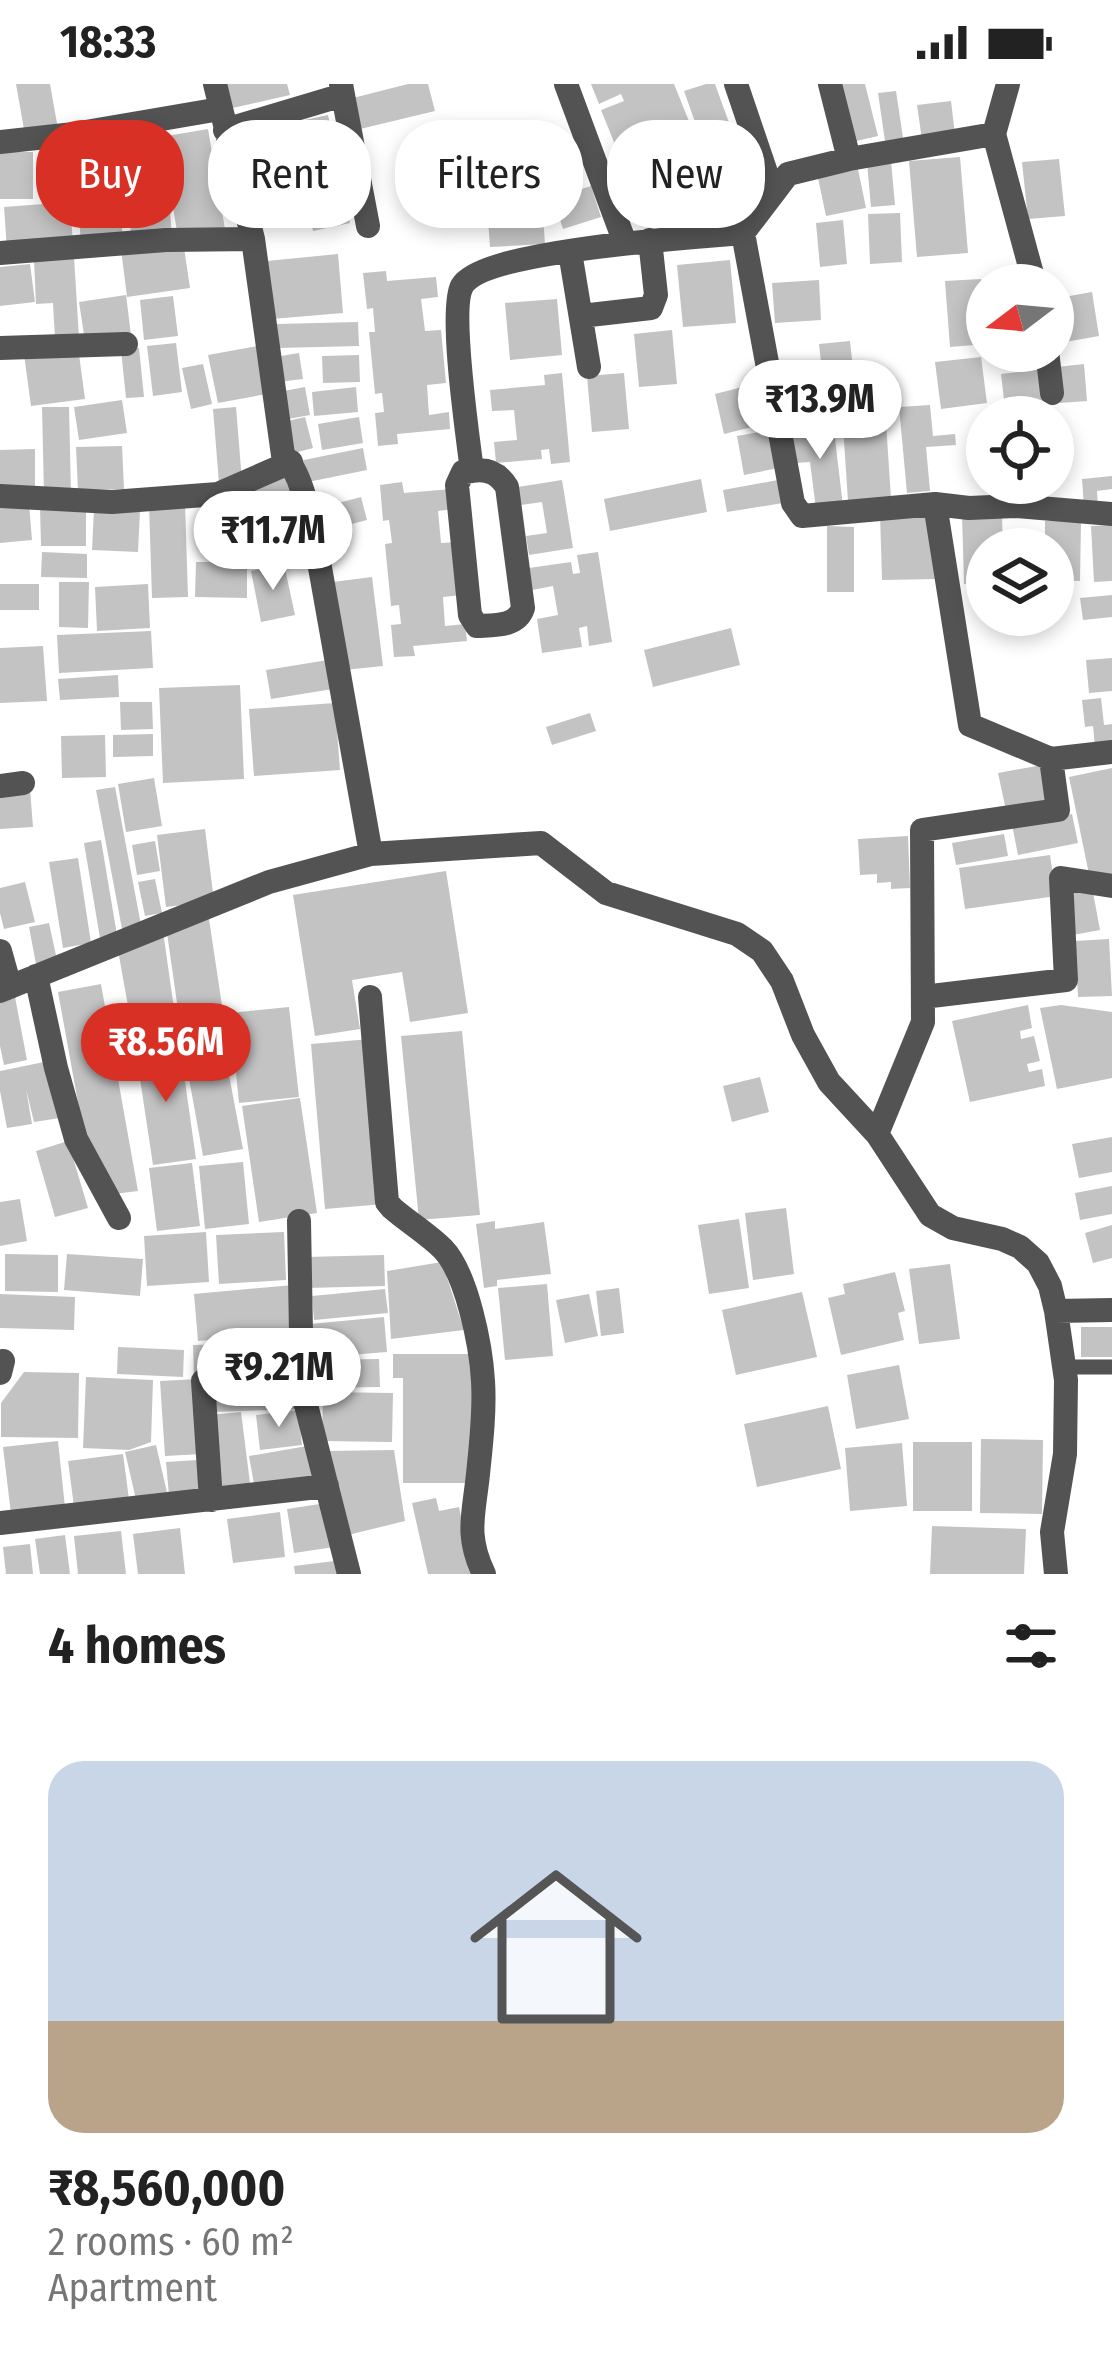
<!DOCTYPE html>
<meta charset="utf-8">
<style>
:root{--surface:#fff;--page:#f2f2f2;--text:#222;--muted:#767676;--line:#e0e0e0;--accent:#d93025}
body{margin:0;font-family:"Fira Sans Condensed",sans-serif;background:var(--page);color:var(--text);height:100vh;display:flex;flex-direction:column;font-size:45px;white-space:nowrap}
*{box-sizing:border-box;margin:0}
p{font-size:39px;color:var(--muted)}
.icon{flex:none;width:66px;height:66px;fill:none;stroke:currentColor;stroke-width:2;stroke-linecap:round;stroke-linejoin:round}
.map{position:relative;height:1490px;overflow:hidden}
.drawer{display:flex;flex-direction:column;background:var(--surface);flex:1}
.drawer>*{flex:none}
.top-card{position:absolute;left:36px;top:36px;width:1041px;height:108px;display:flex;gap:24px}
.needle{width:78px;rotate:254deg}
.tools{position:absolute;left:966px;top:180px;display:grid;gap:24px}
.tools a{display:grid;place-items:center;width:108px;height:108px;border-radius:50%;background:var(--surface);box-shadow:0 6px 18px #0003;font-size:60px}
.price{position:absolute;translate:-50% -102px;padding:0 27px;border-radius:42px;background:#fff;color:#222;font-size:39px;line-height:78px;filter:drop-shadow(0 3px 6px #0008)}
.price::after{content:'';position:absolute;left:50%;top:72px;width:36px;height:27px;margin-left:-18px;background:inherit;clip-path:polygon(0 0,100% 0,50% 100%)}
.price.selected{background:var(--accent);color:#fff}
ul{padding:0;list-style:none}
li{display:grid;align-content:center;gap:24px;height:636px;padding:0 48px}
li+li{border-top:3px solid var(--line)}
li span{display:grid;place-items:center;height:372px;border-radius:36px;color:#555}
li>.icon{margin-inline-start:auto}
span .icon{width:216px;height:216px;fill:#fffc;stroke-width:1}
li b{font-size:51px}
h2{display:flex;justify-content:space-between;align-items:center;height:144px;padding:0 48px;font-size:51px}
.tag{padding:0 42px;border-radius:48px;background:var(--surface);box-shadow:0 6px 18px #0003;font-size:42px;line-height:108px}
.tag.selected{background:var(--accent);color:#fff}
.status{display:flex;justify-content:space-between;align-items:center;height:84px;padding:0 60px;background:var(--surface);direction:ltr}
.status svg{height:33px;fill:currentColor}
.map>svg:first-child{display:block}
</style>
<div class="status"><b>18:33</b><svg viewBox="0 0 49 12"><path d="M0 12V9h3v3zM5 12V6h3v6zM10 12V3h3v9zM15 12V0h3v12zM26 1h20v11H26zM47 4h2v5h-2z"/></svg></div>
<div class="map">
<svg width="1112" height="1490" viewBox="0 0 1112 1490">
<rect width="100%" height="100%" fill="#fff"/>
<path fill="#c3c3c3" d="M 16,0 L 50,0 L 58,45 L 25,51 Z
M 223,0 L 287,0 L 290,11 L 228,25 Z
M 408,0 L 428,0 L 435,27 L 356,46 L 349,15 Z
M 591,0 L 674,0 L 720,114 L 691,126 L 682,102 L 670,107 L 680,130 L 649,143 L 634,107 L 658,98 L 655,91 L 631,100 L 601,26 L 624,17 L 621,10 L 599,20 Z
M 706,0 L 715,0 L 740,69 L 710,80 L 684,7 Z
M 844,0 L 865,0 L 878,52 L 848,59 L 833,3 Z
M 896,7 L 903,54 L 885,57 L 878,9 Z
M 951,17 L 955,51 L 922,56 L 917,21 Z
M 328,31 L 350,139 L 313,147 L 291,39 Z
M 274,39 L 285,90 L 249,97 L 238,46 Z
M 208,45 L 225,145 L 178,153 L 161,53 Z
M 155,51 L 157,103 L 129,104 L 126,53 Z
M 69,54 L 97,54 L 98,83 L 69,83 Z
M 104,54 L 121,54 L 123,106 L 105,107 Z
M 41,65 L 61,66 L 59,112 L 39,111 Z
M 0,68 L 33,68 L 33,115 L 0,115 Z
M 960,73 L 968,169 L 917,173 L 909,77 Z
M 1059,75 L 1065,132 L 1028,135 L 1022,78 Z
M 891,77 L 895,121 L 871,123 L 867,79 Z
M 858,85 L 866,124 L 826,132 L 818,94 Z
M 591,102 L 601,133 L 563,145 L 553,114 Z
M 169,112 L 172,153 L 131,155 L 129,114 Z
M 120,117 L 123,157 L 81,160 L 78,120 Z
M 70,118 L 73,160 L 7,165 L 4,123 Z
M 542,118 L 545,160 L 490,163 L 487,121 Z
M 900,129 L 902,178 L 870,180 L 868,130 Z
M 843,136 L 847,180 L 820,183 L 816,139 Z
M 183,157 L 190,204 L 127,213 L 121,165 Z
M 338,170 L 343,229 L 272,235 L 267,177 Z
M 74,173 L 79,254 L 55,255 L 53,219 L 36,220 L 34,175 Z
M 730,176 L 736,239 L 683,243 L 677,181 Z
M 30,180 L 35,218 L 0,222 L 0,183 Z
M 386,187 L 387,197 L 436,193 L 438,213 L 421,215 L 425,247 L 441,246 L 446,299 L 427,301 L 429,331 L 449,328 L 450,345 L 397,350 L 398,360 L 378,362 L 375,329 L 384,328 L 382,309 L 375,310 L 369,248 L 375,248 L 373,224 L 367,225 L 363,189 Z
M 981,195 L 986,260 L 950,263 L 945,197 Z
M 819,196 L 821,236 L 775,239 L 772,199 Z
M 1092,208 L 1099,252 L 1054,260 L 1053,215 Z
M 126,211 L 131,251 L 85,257 L 79,218 Z
M 173,212 L 178,252 L 144,256 L 140,216 Z
M 557,215 L 562,271 L 510,276 L 505,219 Z
M 358,238 L 359,262 L 278,264 L 277,240 Z
M 672,246 L 677,300 L 639,303 L 634,250 Z
M 850,257 L 853,284 L 822,287 L 819,260 Z
M 176,259 L 182,308 L 153,312 L 147,262 Z
M 263,261 L 272,309 L 218,319 L 208,271 Z
M 78,263 L 85,315 L 31,322 L 24,270 Z
M 139,264 L 144,313 L 126,314 L 121,266 Z
M 1008,267 L 1043,267 L 1045,280 L 1010,285 Z
M 299,269 L 303,295 L 278,298 L 275,273 Z
M 359,271 L 360,298 L 323,299 L 322,272 Z
M 981,273 L 987,319 L 941,325 L 935,278 Z
M 203,280 L 212,320 L 191,325 L 182,284 Z
M 1084,280 L 1087,317 L 1060,319 L 1057,283 Z
M 1043,285 L 1050,333 L 1006,333 L 1001,290 Z
M 562,289 L 570,378 L 551,380 L 549,365 L 541,366 L 542,375 L 496,379 L 494,358 L 517,356 L 514,326 L 492,327 L 490,306 L 545,301 L 544,291 Z
M 624,289 L 629,345 L 592,348 L 587,292 Z
M 758,299 L 768,339 L 724,350 L 715,310 Z
M 305,303 L 310,331 L 283,336 L 278,308 Z
M 356,303 L 358,328 L 314,332 L 312,308 Z
M 122,316 L 127,349 L 79,356 L 74,323 Z
M 930,321 L 933,352 L 955,350 L 956,361 L 926,363 L 930,407 L 907,409 L 899,323 Z
M 42,323 L 69,323 L 71,411 L 44,411 Z
M 236,323 L 242,397 L 219,399 L 213,325 Z
M 305,333 L 313,364 L 287,371 L 279,339 Z
M 359,333 L 363,359 L 322,366 L 318,340 Z
M 833,338 L 843,422 L 816,425 L 810,378 L 796,379 L 791,344 Z
M 886,339 L 891,414 L 848,417 L 843,342 Z
M 771,346 L 778,384 L 744,391 L 737,352 Z
M 122,362 L 124,405 L 78,406 L 76,363 Z
M 363,364 L 367,386 L 303,399 L 299,377 Z
M 35,365 L 35,406 L 0,406 L 0,366 Z
M 292,390 L 303,433 L 247,446 L 237,403 Z
M 1112,392 L 1112,405 L 1097,407 L 1098,422 L 1084,423 L 1082,395 Z
M 701,395 L 707,428 L 610,447 L 604,415 Z
M 562,396 L 573,464 L 529,471 L 526,452 L 547,449 L 542,418 L 521,421 L 518,403 Z
M 778,396 L 783,419 L 727,428 L 723,406 Z
M 402,398 L 404,409 L 452,405 L 454,425 L 438,427 L 441,459 L 457,458 L 462,511 L 443,513 L 445,542 L 465,540 L 467,557 L 413,562 L 415,572 L 394,573 L 391,541 L 401,540 L 399,521 L 391,522 L 385,460 L 392,459 L 389,436 L 383,437 L 380,401 Z
M 361,413 L 367,436 L 321,448 L 315,425 Z
M 185,419 L 188,513 L 152,514 L 149,420 Z
M 29,420 L 32,456 L 0,459 L 0,423 Z
M 40,422 L 86,422 L 86,462 L 41,462 Z
M 94,425 L 140,427 L 138,468 L 92,466 Z
M 935,428 L 936,495 L 882,496 L 880,429 Z
M 1002,430 L 1003,465 L 987,465 L 987,499 L 964,500 L 962,431 Z
M 1045,437 L 1081,437 L 1080,497 L 1053,496 L 1053,465 L 1045,465 Z
M 1112,441 L 1112,497 L 1094,498 L 1091,442 Z
M 827,442 L 854,443 L 854,508 L 827,508 Z
M 277,445 L 283,476 L 252,482 L 246,451 Z
M 42,468 L 87,470 L 87,494 L 41,493 Z
M 598,468 L 612,558 L 589,562 L 587,542 L 579,544 L 582,563 L 542,569 L 537,535 L 558,531 L 553,502 L 532,506 L 529,484 L 571,478 L 573,490 L 580,489 L 577,471 Z
M 196,478 L 247,478 L 247,514 L 195,513 Z
M 284,480 L 295,531 L 261,538 L 251,487 Z
M 372,493 L 383,582 L 344,586 L 333,498 Z
M 59,498 L 89,498 L 88,544 L 59,543 Z
M 0,500 L 39,500 L 39,526 L 0,526 Z
M 148,500 L 150,544 L 97,547 L 95,503 Z
M 1112,511 L 1112,533 L 1083,536 L 1080,514 Z
M 731,544 L 740,581 L 653,603 L 644,566 Z
M 151,547 L 153,584 L 59,589 L 57,551 Z
M 43,562 L 47,617 L 0,619 L 0,564 Z
M 1112,574 L 1112,607 L 1089,609 L 1086,576 Z
M 328,576 L 333,605 L 271,615 L 266,586 Z
M 118,591 L 119,613 L 60,616 L 58,595 Z
M 240,601 L 244,695 L 163,699 L 159,604 Z
M 1101,614 L 1104,641 L 1112,640 L 1112,661 L 1095,663 L 1093,642 L 1085,643 L 1082,616 Z
M 120,618 L 152,618 L 153,645 L 121,646 Z
M 335,619 L 340,686 L 254,692 L 249,625 Z
M 590,629 L 596,647 L 552,661 L 546,643 Z
M 153,650 L 153,672 L 113,673 L 113,651 Z
M 105,651 L 106,693 L 62,694 L 61,652 Z
M 1042,681 L 1049,718 L 1006,726 L 998,689 Z
M 1112,684 L 1112,790 L 1090,795 L 1069,693 Z
M 154,694 L 162,742 L 126,748 L 118,700 Z
M 115,703 L 141,841 L 122,845 L 96,706 Z
M 30,705 L 33,743 L 0,745 L 0,707 Z
M 1072,730 L 1078,759 L 1018,771 L 1012,741 Z
M 205,745 L 214,817 L 166,823 L 157,751 Z
M 1004,750 L 1008,772 L 956,781 L 952,759 Z
M 908,752 L 910,804 L 891,805 L 891,798 L 877,799 L 877,790 L 860,791 L 858,755 Z
M 101,756 L 117,851 L 100,854 L 84,759 Z
M 155,757 L 160,787 L 137,791 L 132,761 Z
M 1050,771 L 1056,812 L 965,825 L 959,784 Z
M 78,774 L 91,859 L 63,864 L 49,778 Z
M 446,787 L 468,929 L 410,938 L 402,888 L 352,896 L 360,945 L 315,952 L 293,811 Z
M 155,795 L 162,829 L 145,832 L 138,798 Z
M 25,798 L 35,838 L 4,845 L 0,829 L 0,804 Z
M 1092,803 L 1100,846 L 1073,851 L 1065,808 Z
M 209,835 L 226,948 L 182,954 L 166,842 Z
M 49,839 L 57,876 L 36,880 L 29,843 Z
M 163,847 L 179,960 L 136,966 L 117,861 Z
M 1109,855 L 1112,912 L 1078,913 L 1075,857 Z
M 101,900 L 138,1107 L 114,1110 L 85,1057 L 58,908 Z
M 15,913 L 27,976 L 4,981 L 0,962 L 0,916 Z
M 1028,921 L 1032,944 L 1020,947 L 1021,955 L 1034,952 L 1040,977 L 1027,980 L 1029,988 L 1042,985 L 1045,1002 L 970,1018 L 952,937 Z
M 1061,921 L 1112,928 L 1112,994 L 1057,1005 L 1040,924 Z
M 289,923 L 299,1013 L 239,1019 L 230,929 Z
M 462,947 L 480,1131 L 419,1136 L 401,952 Z
M 222,954 L 243,1065 L 203,1072 L 183,961 Z
M 370,955 L 384,1120 L 325,1125 L 311,960 Z
M 180,962 L 196,1075 L 153,1081 L 136,968 Z
M 49,977 L 60,1034 L 34,1038 L 26,1005 L 32,1040 L 7,1044 L 0,1007 L 0,987 Z
M 760,993 L 769,1028 L 732,1038 L 723,1002 Z
M 300,1014 L 317,1129 L 259,1138 L 242,1022 Z
M 1112,1053 L 1112,1088 L 1079,1094 L 1072,1060 Z
M 68,1057 L 88,1124 L 55,1133 L 36,1067 Z
M 243,1078 L 249,1140 L 205,1145 L 199,1082 Z
M 192,1079 L 200,1142 L 157,1147 L 149,1084 Z
M 1112,1102 L 1112,1130 L 1080,1136 L 1075,1109 Z
M 20,1115 L 27,1157 L 0,1162 L 0,1118 Z
M 786,1124 L 794,1190 L 753,1196 L 745,1129 Z
M 739,1135 L 749,1204 L 709,1210 L 698,1141 Z
M 495,1137 L 495,1145 L 544,1138 L 551,1190 L 497,1196 L 497,1202 L 484,1204 L 476,1140 Z
M 1112,1141 L 1112,1174 L 1093,1179 L 1085,1149 Z
M 206,1148 L 209,1198 L 147,1202 L 144,1152 Z
M 284,1148 L 286,1196 L 219,1200 L 216,1151 Z
M 5,1170 L 58,1171 L 58,1208 L 5,1207 Z
M 67,1170 L 143,1175 L 140,1212 L 64,1206 Z
M 384,1171 L 385,1202 L 307,1204 L 306,1173 Z
M 442,1178 L 464,1246 L 391,1255 L 387,1187 Z
M 950,1180 L 960,1255 L 919,1260 L 909,1185 Z
M 895,1188 L 905,1227 L 898,1229 L 904,1256 L 841,1271 L 828,1214 L 845,1210 L 843,1200 Z
M 547,1200 L 553,1272 L 505,1276 L 498,1204 Z
M 293,1201 L 298,1249 L 198,1257 L 194,1210 Z
M 619,1204 L 624,1249 L 601,1252 L 596,1207 Z
M 385,1205 L 388,1229 L 314,1236 L 312,1212 Z
M 802,1208 L 817,1273 L 736,1291 L 722,1226 Z
M 0,1210 L 75,1213 L 74,1246 L 0,1244 Z
M 589,1210 L 598,1252 L 565,1259 L 556,1216 Z
M 384,1233 L 387,1268 L 313,1274 L 310,1240 Z
M 1081,1243 L 1112,1243 L 1112,1273 L 1081,1273 Z
M 299,1258 L 300,1290 L 194,1294 L 193,1261 Z
M 118,1263 L 184,1266 L 183,1293 L 117,1290 Z
M 393,1270 L 473,1270 L 473,1399 L 403,1399 L 403,1294 L 393,1294 Z
M 379,1275 L 380,1303 L 316,1304 L 316,1276 Z
M 899,1281 L 909,1335 L 856,1345 L 847,1291 Z
M 24,1288 L 79,1289 L 78,1354 L 1,1353 L 1,1319 Z
M 86,1293 L 153,1296 L 151,1358 L 129,1366 L 83,1364 Z
M 197,1295 L 202,1370 L 165,1372 L 160,1297 Z
M 293,1297 L 295,1325 L 213,1328 L 212,1300 Z
M 323,1308 L 393,1309 L 392,1358 L 322,1357 Z
M 828,1322 L 841,1385 L 757,1403 L 744,1340 Z
M 298,1326 L 302,1361 L 260,1366 L 256,1331 Z
M 241,1328 L 251,1407 L 219,1411 L 209,1331 Z
M 981,1355 L 1043,1356 L 1042,1430 L 980,1429 Z
M 58,1357 L 65,1423 L 11,1430 L 3,1363 Z
M 913,1358 L 972,1358 L 972,1427 L 913,1427 Z
M 902,1359 L 907,1422 L 850,1427 L 845,1364 Z
M 156,1361 L 169,1417 L 138,1424 L 125,1368 Z
M 313,1361 L 319,1395 L 255,1406 L 249,1372 Z
M 394,1366 L 405,1437 L 348,1451 L 326,1367 Z
M 123,1370 L 130,1423 L 75,1430 L 68,1377 Z
M 197,1376 L 199,1409 L 169,1411 L 166,1378 Z
M 436,1414 L 439,1427 L 459,1423 L 473,1490 L 428,1490 L 412,1419 Z
M 326,1419 L 334,1463 L 294,1469 L 287,1425 Z
M 280,1428 L 285,1473 L 233,1479 L 227,1435 Z
M 932,1442 L 1026,1445 L 1024,1490 L 930,1490 Z
M 180,1444 L 185,1490 L 138,1490 L 133,1450 Z
M 121,1447 L 126,1490 L 78,1490 L 74,1452 Z
M 65,1451 L 70,1490 L 40,1490 L 35,1455 Z
M 30,1460 L 33,1490 L 6,1490 L 3,1463 Z
M 343,1476 L 344,1490 L 295,1490 L 294,1482 Z"/>
<g fill="none" stroke-linecap="round" stroke-linejoin="round">
<path stroke="#535353" stroke-width="15" d="M 1065,1283 L 1112,1283"/>
<path stroke="#535353" stroke-width="24" d="M 215,0 L 253,155 L 283,371 C 302,388 310,435 316,461 L 371,770
M 566,0 L 625,159
M 736,0 L 773,109
M 830,0 L 849,75
M 343,11 L 368,142
M 225,46 L 343,11 L 341,0
M 994,50 L 1035,201
M 0,58 L 74,50 L 220,25
M 743,149 L 793,419 L 802,432 L 935,420 L 969,424 L 1015,422 L 1112,430
M 570,168 L 589,283
M 0,169 L 166,156 L 253,155
M 581,232 L 651,224 L 656,211 L 650,156
M 0,264 L 126,260
M 1047,267 L 1052,309
M 472,387 L 463,388 L 457,401 L 470,531 L 477,542 C 494,541 517,543 523,524 L 507,403 C 499,390 488,384 472,387 C 468,354 449,226 462,202 C 483,166 697,153 743,149 L 788,90 L 849,75 L 994,50 L 1008,0
M 0,412 L 112,418 L 218,410 L 291,378
M 1051,675 L 1112,668
M 0,702 L 23,699
M 0,867 L 10,903
M 36,892 L 56,984 L 76,1055 L 119,1134
M 0,907 L 269,798 L 371,770 L 541,759 L 606,809 L 737,850 L 762,867 L 782,897 L 803,951 L 829,998 L 877,1050 L 930,1131 L 953,1144 L 1002,1155 L 1020,1163 L 1038,1179 L 1050,1202 L 1056,1227 L 1066,1296 L 1065,1370 L 1052,1448 L 1056,1490
M 370,913 L 387,1118 L 392,1124 C 408,1138 428,1150 443,1165 C 467,1190 481,1262 483,1297 C 485,1327 481,1361 478,1390 C 474,1430 465,1451 484,1490
M 923,913 L 1066,896 L 1061,794 L 1112,802
M 877,1050 L 923,938 L 922,746 L 1058,726 L 1051,675 L 970,641 L 935,420
M 299,1137 L 302,1305 L 349,1490
M 1056,1227 L 1112,1226
M 0,1289 L 3,1277
M 203,1297 L 211,1416
M 0,1439 L 327,1402"/>
</g>
</svg>
<div class="tools">
<a><svg class="needle" viewBox="-14 -14 28 28"><path d="M0-13l5 13h-10z" fill="#e53935"/><path d="M0 13l5-13h-10z" fill="#767676"/></svg></a>
<a><svg class="icon" aria-label="locate" viewBox="0 0 24 24"><circle cx="12" cy="12" r="6"/><path d="M12 2v4M12 18v4M2 12h4M18 12h4"/></svg></a>
<a><svg class="icon" aria-label="layers" viewBox="0 0 24 24"><path d="M12 4l9 5-9 5-9-5zM3 14l9 5 9-5"/></svg></a>
</div>
<b class="price" style="left:820px;top:378px">₹13.9M</b>
<b class="price" style="left:273px;top:509px">₹11.7M</b>
<b class="price selected" style="left:166px;top:1021px">₹8.56M</b>
<b class="price" style="left:279px;top:1346px">₹9.21M</b>
<div class="top-card">
<a class="tag selected">Buy</a>
<a class="tag">Rent</a>
<a class="tag">Filters</a>
<a class="tag">New</a>
</div>
</div>
<section class="drawer">
<h2>4 homes<svg class="icon" aria-label="filters" viewBox="0 0 24 24"><path d="M4 7h16M4 17h16"/><circle cx="9" cy="7" r="2"/><circle cx="15" cy="17" r="2"/></svg></h2>
<ul>
<li><span style="background:linear-gradient(#c9d6e8 70%,#b9a48a 0)"><svg class="icon" aria-label="home" viewBox="0 0 24 24"><path d="M3 11l9-7 9 7M6 9v11h12V9"/></svg></span><div><b>₹8,560,000</b><p>2 rooms · 60 m²</p><p>Apartment</p></div></li>
</ul>
</section>
